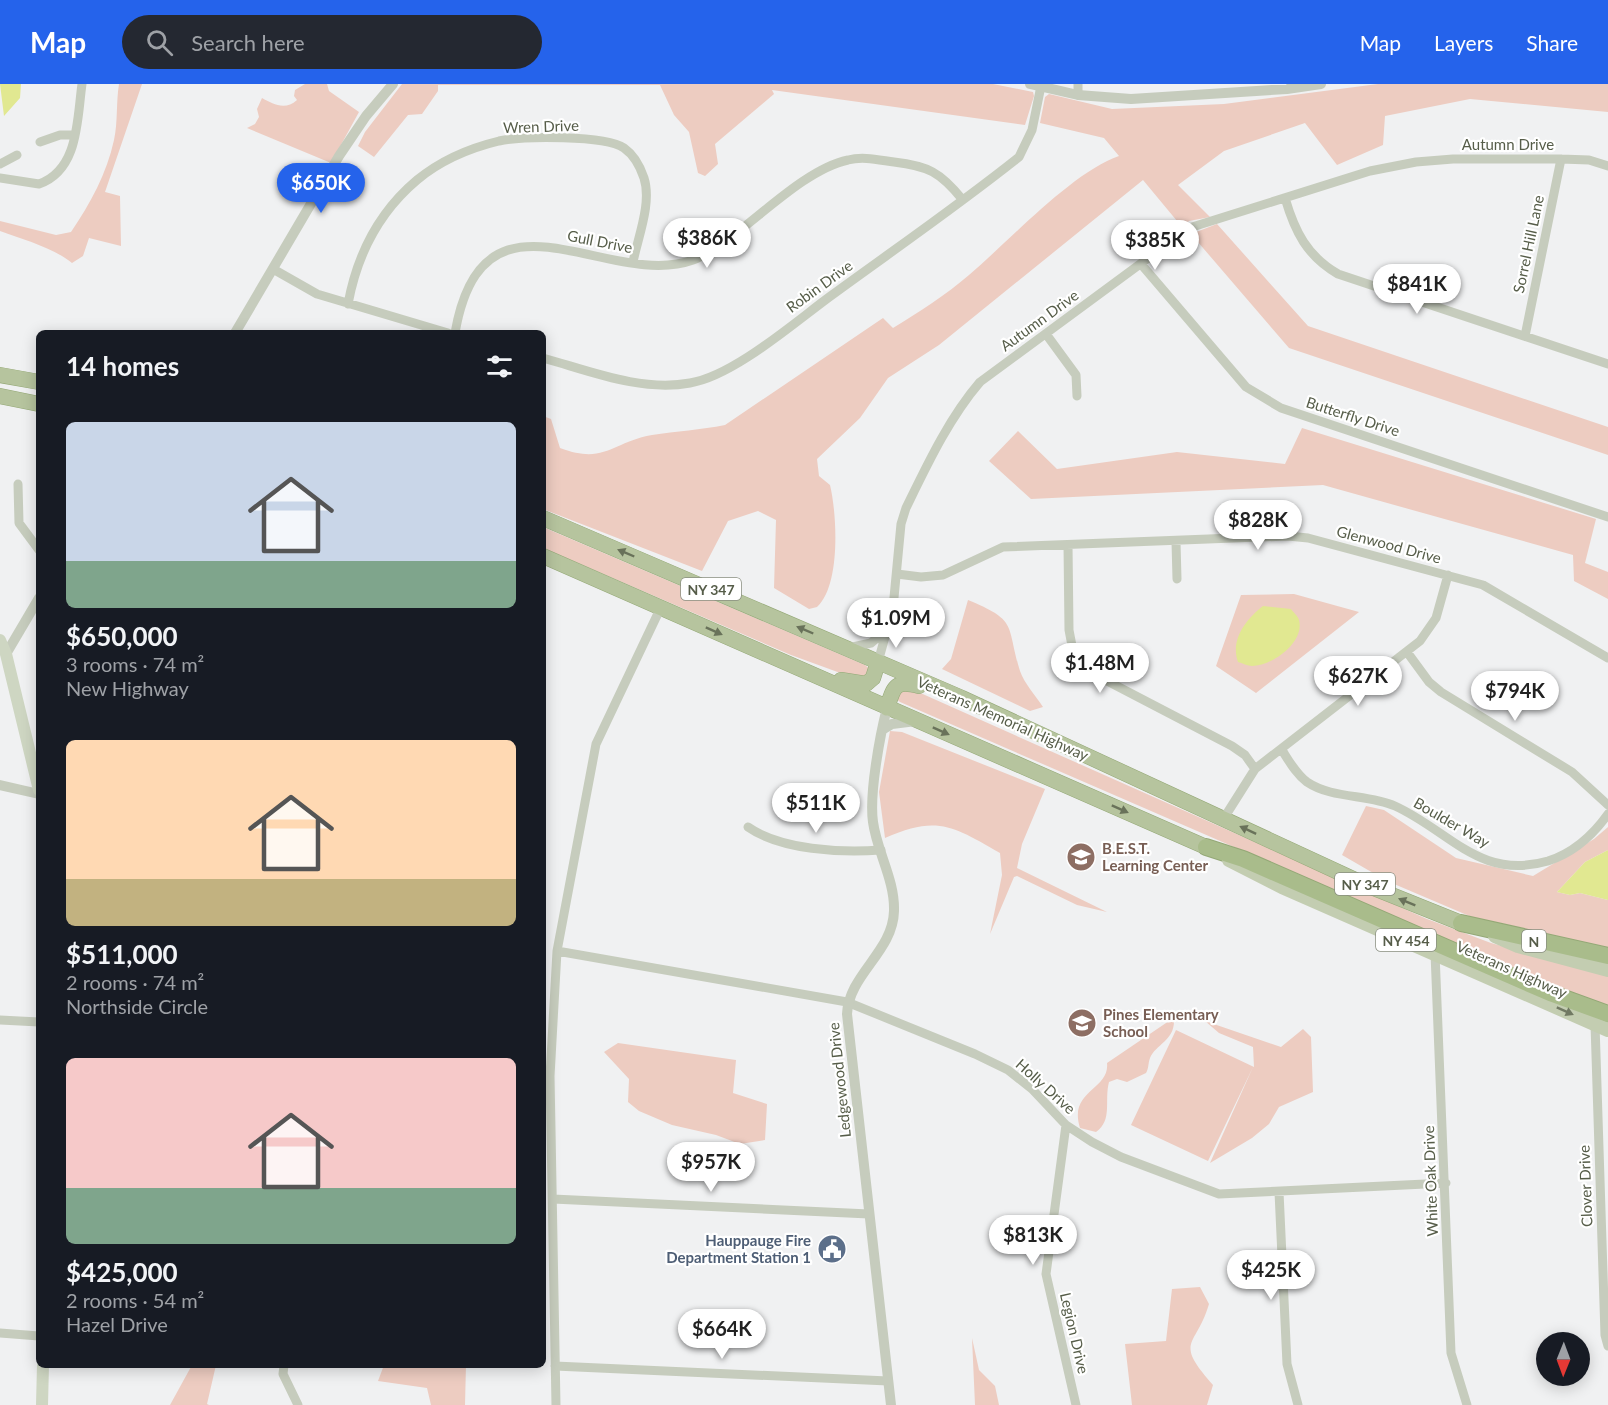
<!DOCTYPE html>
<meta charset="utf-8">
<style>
:root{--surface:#171b24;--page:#242831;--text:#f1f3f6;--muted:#9ea1a6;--accent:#2563eb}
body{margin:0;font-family:Lato,sans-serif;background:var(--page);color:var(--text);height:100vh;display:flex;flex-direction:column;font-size:22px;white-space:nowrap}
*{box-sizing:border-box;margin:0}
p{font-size:20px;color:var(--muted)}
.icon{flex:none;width:33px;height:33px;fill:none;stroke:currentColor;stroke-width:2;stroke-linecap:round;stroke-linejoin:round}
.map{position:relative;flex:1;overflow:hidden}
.panel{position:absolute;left:36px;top:246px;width:510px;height:1038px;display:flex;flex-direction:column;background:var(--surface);border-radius:9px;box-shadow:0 3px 15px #0003}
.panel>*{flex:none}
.needle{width:39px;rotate:181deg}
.fabs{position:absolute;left:1536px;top:1248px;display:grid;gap:12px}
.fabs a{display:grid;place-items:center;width:54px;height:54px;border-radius:50%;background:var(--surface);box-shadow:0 3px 15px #0003;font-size:30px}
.price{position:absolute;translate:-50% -51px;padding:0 14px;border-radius:21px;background:#fff;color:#222;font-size:20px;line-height:39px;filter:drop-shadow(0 2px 3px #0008)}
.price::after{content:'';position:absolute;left:50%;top:36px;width:18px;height:14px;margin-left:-9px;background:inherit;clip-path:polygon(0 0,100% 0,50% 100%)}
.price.active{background:var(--accent);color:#fff}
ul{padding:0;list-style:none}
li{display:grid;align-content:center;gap:12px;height:318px;padding:0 30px}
li span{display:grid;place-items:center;height:186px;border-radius:9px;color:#555}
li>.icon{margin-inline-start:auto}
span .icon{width:108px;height:108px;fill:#fffc;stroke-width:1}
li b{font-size:26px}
h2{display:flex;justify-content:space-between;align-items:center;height:72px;padding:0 30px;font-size:26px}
header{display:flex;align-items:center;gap:36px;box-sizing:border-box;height:84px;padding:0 30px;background:var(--accent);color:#fff}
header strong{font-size:28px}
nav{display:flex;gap:33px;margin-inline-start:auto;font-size:21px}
.search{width:420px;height:54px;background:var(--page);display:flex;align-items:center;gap:15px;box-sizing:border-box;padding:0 21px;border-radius:33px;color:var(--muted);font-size:22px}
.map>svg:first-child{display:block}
</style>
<header>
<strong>Map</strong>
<div class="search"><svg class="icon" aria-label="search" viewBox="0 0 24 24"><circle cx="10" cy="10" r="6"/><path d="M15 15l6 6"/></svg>Search here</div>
<nav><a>Map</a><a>Layers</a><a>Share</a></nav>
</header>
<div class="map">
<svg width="1608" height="1321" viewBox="0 0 1608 1321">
<rect width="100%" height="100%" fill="#f0f1f2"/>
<path fill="#edccc1" d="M 119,0 L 142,0 L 105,108 L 120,112 L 121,162 L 89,154 L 83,172 L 72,179 C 52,163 24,156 0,147 L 0,137 L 56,151 L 71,148 C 90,120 107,89 114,56 C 118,38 116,18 119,0 Z
M 305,0 L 327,0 L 329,7 L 359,28 L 331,79 L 247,44 L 255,40 L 259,33 L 257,25 L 262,14 C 273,20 285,27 297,16 L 294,12 L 295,6 Z
M 402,0 L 993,0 L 1033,8 L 1034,12 L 1025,41 L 772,6 L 774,10 L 715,60 L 718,80 L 705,92 L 698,89 L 689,48 L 674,31 L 660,1 L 438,1 L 438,7 L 422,30 L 408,31 L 374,73 L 358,62 L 365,48 Z
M 1378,0 L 1608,0 L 1608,28 L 1470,15 L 1385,32 L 1383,61 L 1337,81 L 1305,39 L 1224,67 L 1178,101 L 1210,133 L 1189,137 L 1182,143 L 1143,96 L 939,261 L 888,294 L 860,334 L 817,375 L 819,392 L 830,401 C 837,430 841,501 817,523 L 809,525 L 774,504 L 776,436 L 758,427 L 728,437 L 702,487 L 543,425 L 543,332 L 551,335 L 560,364 C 605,381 612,358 652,351 C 676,347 701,346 725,341 L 883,234 L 893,244 C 919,228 946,211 969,191 C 1008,158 1072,88 1119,72 L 1104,54 L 1040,39 L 1045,13 L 1049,10 L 1112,25 L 1224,20 Z
M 1217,140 L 1308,242 L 1608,343 L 1608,371 L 1289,264 L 1191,150 Z
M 1302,344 L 1596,435 L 1585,479 L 1608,488 L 1608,515 L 1574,497 L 1573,471 L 1323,401 L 1031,415 L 989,377 L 1018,347 L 1057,385 L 1177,368 L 1285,380 Z
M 543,443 L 865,581 L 872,587 L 870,593 L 854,594 L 791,571 L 543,464 Z
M 1294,510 L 1359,528 L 1256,609 L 1216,582 L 1241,511 Z
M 968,516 C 1019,537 1006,541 1020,587 C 1024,599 1036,612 1043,623 L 1030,627 L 942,585 L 951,575 Z
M 907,603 L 1427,835 L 1491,859 L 1608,892 L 1608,922 L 1586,916 L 900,618 L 896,615 L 896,607 Z
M 890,647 L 902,648 L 1045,705 L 1022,760 L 1017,784 L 1107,828 L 1077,821 L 1017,792 L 1014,793 L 990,850 L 1002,791 L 1000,769 C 953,742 937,731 885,754 L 879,708 Z
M 1366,722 L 1384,726 L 1456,774 L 1533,792 L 1594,755 L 1608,743 L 1608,766 L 1585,778 L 1557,808 L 1570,811 L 1580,809 L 1608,816 L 1608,866 L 1474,834 L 1387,797 L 1342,771 Z
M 1174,937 C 1174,957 1156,960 1150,974 C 1148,979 1149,984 1146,989 L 1127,998 L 1117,995 L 1109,998 C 1104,1017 1113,1036 1096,1048 L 1080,1044 C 1068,1006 1110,1006 1107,979 L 1166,939 Z
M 1205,937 L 1281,963 L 1303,945 L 1311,953 L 1313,1008 L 1279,1023 L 1269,1040 L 1252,1054 L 1210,1079 L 1253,983 L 1208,1077 L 1131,1041 L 1176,946 L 1254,983 L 1253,963 L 1219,949 Z
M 618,959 L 736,976 L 733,1009 L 767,1020 L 765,1056 L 740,1060 L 716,1051 L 672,1041 L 639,1027 L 628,1018 L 629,995 L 604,968 Z
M 1200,1203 L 1209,1220 C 1196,1264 1173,1256 1213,1301 L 1207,1321 L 1132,1321 L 1125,1260 L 1166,1257 L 1172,1205 Z
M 972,1254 L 979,1286 L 995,1302 L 999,1321 L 975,1321 Z
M 192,1281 L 216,1281 L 207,1320 L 209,1321 L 170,1321 Z
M 384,1281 L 466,1281 L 465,1321 L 431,1321 L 427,1304 L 378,1297 Z"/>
<path fill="#e1e891" d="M 0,0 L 21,0 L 20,14 L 4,32 Z
M 1263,522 L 1291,525 C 1293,528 1298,532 1299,536 C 1305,558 1272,582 1252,582 C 1248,582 1242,579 1238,578 C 1230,556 1246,535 1263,522 Z
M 1608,766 L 1608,816 L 1580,809 L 1570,811 L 1557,808 L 1585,778 Z"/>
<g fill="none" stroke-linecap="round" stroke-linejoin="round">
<g stroke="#94a876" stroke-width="16">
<path id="trunk" d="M 0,291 L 39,298
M 0,312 L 39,320
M 543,434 L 962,614 L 1364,800 L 1461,839
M 543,472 L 1206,763
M 841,596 L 866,600 L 873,594 L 878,578
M 887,624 C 894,602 895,596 919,602"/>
</g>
<g stroke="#94a876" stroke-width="18">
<path id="motorway" d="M 1206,763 L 1243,775 L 1550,909 L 1608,930
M 1461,839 L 1608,872"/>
</g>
<path stroke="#c6ccbd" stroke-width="9" d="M 1078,11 L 1078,0
M 40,58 L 60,51 L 75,51
M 0,80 L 17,71
M 0,94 L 39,100 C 79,86 77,35 82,0
M 1285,114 C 1295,148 1307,172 1338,190 L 1608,280
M 1141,180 L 1246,303 L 1281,324 L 1608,433
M 273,185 L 317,210 L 448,249
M 348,220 C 357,171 379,128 417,96 C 440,77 470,64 499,57 C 523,52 605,51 624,64 C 634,71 640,82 644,94 C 652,119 638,153 633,178
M 455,249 C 483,88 607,207 693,176 C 708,171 722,159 735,150 C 767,126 810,84 848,76 C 863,72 879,76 894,78 C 928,82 940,88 962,115
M 1046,250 L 1076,291 L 1077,312
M 1525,252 L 1561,75
M 543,274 C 590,287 641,308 690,299 C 734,292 796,237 832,211 C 895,165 959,121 1019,73 L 1032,46 L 1041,2
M 18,400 L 19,439 L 39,466
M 1176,458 L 1177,495
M 1068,461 L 1069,546 L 1073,567 L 1088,587 L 1232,662 L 1245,671 L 1255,685
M 897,490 L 921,493 L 943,491 L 1003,463 L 1288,452 L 1308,454 L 1483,501 L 1608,574
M 848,564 L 871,559 L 886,546
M 1407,568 L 1429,598 L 1441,608 L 1572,688 L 1608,721
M 878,578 L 893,524 L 901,440 L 906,424 C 927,381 949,334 980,298 L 1189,144 L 1370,87 L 1416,78 L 1453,75 L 1561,75 L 1589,76 L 1608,82
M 1282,666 C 1289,677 1296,690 1307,698 C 1332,715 1368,710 1395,722 C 1450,747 1480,797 1548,777 C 1573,769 1593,751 1608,730
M 1224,734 L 1255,685 L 1420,557 L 1436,534 L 1448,491
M 748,743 C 781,766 841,769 881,766
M 557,867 L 847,918 L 975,970 L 1008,986 L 1032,1005 L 1066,1041 L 1092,1058 L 1121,1073 L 1219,1110 L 1446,1099
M 1435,869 L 1451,1269 L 1467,1321
M 0,936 L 39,938
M 1595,940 L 1605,1251 L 1608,1262
M 1066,1041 L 1046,1190 L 1076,1321
M 1279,1108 L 1287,1280 L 1298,1321
M 553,1115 L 869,1130
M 0,1249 L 39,1252
M 284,1281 L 283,1290 L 298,1321
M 555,1282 L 888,1297
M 556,1321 L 550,992 L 557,867 L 596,660 L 661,523"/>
<path stroke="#c6ccbd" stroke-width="10" d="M 1030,0 L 1078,11 L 1131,15 L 1287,5 L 1321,0
M 235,249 L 339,72 L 366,32 L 393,0
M 6,570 L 39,514
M 887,624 C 880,651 869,710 873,738 C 877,768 895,796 894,827 C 893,868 849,890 847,930 L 891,1321
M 882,646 L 892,640 L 916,637
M 0,701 L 39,710"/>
<path stroke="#ced6c2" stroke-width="12" d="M 0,556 L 6,570 L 39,706
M 42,1321 L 43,1281"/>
<path stroke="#c3cdb1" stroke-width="14" d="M 1229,776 L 1282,803 L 1608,946
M 1495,852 L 1518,862 L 1608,886"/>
<use href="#trunk" stroke="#b6c49e" stroke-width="15"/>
<use href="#motorway" stroke="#a9bc8b" stroke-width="16"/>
</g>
<defs><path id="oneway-solid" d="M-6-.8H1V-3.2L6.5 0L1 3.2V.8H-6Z" transform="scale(1.5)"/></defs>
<g fill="#69725a">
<use href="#oneway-solid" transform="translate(626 469) rotate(-157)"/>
<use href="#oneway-solid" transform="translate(805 546) rotate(-157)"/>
<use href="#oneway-solid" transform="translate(714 547) rotate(24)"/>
<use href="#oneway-solid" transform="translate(941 647) rotate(24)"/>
<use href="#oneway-solid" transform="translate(1120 725) rotate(24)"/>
<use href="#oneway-solid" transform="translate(1248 746) rotate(-155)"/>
<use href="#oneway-solid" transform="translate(1407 818) rotate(-158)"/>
</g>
<use fill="#717963" href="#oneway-solid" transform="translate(1565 927) rotate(24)"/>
<defs>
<g id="school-disc" transform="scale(1.5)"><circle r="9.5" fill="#8d6e63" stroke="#fff"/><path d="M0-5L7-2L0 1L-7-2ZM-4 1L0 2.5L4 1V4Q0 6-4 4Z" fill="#fff"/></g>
<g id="civic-disc" transform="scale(1.5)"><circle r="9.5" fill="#5c6f8a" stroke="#fff"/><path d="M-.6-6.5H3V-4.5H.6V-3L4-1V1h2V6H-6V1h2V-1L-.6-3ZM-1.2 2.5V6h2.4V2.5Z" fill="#fff"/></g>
</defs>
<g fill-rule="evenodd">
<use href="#school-disc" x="1081" y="773"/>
<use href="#school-disc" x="1082" y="939"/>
<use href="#civic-disc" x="832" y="1165"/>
</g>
<g text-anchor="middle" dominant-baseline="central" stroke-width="4.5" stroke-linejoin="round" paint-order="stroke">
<g fill="#fff" stroke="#898e80" stroke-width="1.5">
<rect x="681" y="494" width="60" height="22" rx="4.5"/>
<rect x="1335" y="789" width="60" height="22" rx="4.5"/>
<rect x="1376" y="845" width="60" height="22" rx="4.5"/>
<rect x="1522" y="846" width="24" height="22" rx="4.5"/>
</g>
<g font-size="14" font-weight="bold" fill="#565d49">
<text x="711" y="505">NY 347</text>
<text x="1365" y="800">NY 347</text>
<text x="1406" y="856">NY 454</text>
<text x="1534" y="857">N</text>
</g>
<g font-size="15" fill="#565d49" stroke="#fff">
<text transform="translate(541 42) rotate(-2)">Wren Drive</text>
<text x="1508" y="60">Autumn Drive</text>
<text transform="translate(600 157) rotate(11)">Gull Drive</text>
<text transform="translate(1528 160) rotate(-78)">Sorrel Hill Lane</text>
<text transform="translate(819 202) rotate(-36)">Robin Drive</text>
<text transform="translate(1039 236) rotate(-36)">Autumn Drive</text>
<text transform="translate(1353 332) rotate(18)">Butterfly Drive</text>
<text transform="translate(1389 460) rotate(15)">Glenwood Drive</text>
<text transform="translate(1003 634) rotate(24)">Veterans Memorial Highway</text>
<text transform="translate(1452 738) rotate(30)">Boulder Way</text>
<text transform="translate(1512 885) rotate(24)">Veterans Highway</text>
<text transform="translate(839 996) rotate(-96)">Ledgewood Drive</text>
<text transform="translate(1046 1002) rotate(42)">Holly Drive</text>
<text transform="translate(1430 1097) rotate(-92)">White Oak Drive</text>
<text transform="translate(1585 1102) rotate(-92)">Clover Drive</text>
<text transform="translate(1075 1249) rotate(77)">Legion Drive</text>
</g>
<g font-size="15" font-weight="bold" fill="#785e54" stroke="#fff" text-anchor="start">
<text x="1102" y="764">B.E.S.T.<tspan x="1102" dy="17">Learning Center</tspan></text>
<text x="1103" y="930">Pines Elementary<tspan x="1103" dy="17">School</tspan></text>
</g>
<g font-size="15" font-weight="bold" fill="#4e5e75" stroke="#fff" text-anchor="end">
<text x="811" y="1156">Hauppauge Fire<tspan x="811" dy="17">Department Station 1</tspan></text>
</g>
</g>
</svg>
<div class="fabs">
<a><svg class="needle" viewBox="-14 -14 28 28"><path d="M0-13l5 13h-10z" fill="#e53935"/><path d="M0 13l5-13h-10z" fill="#9ea1a6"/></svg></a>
</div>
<b class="price active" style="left:321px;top:130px">$650K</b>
<b class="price" style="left:707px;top:185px">$386K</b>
<b class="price" style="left:1155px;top:187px">$385K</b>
<b class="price" style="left:1417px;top:231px">$841K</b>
<b class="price" style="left:1258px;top:467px">$828K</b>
<b class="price" style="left:896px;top:565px">$1.09M</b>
<b class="price" style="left:1100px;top:610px">$1.48M</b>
<b class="price" style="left:1358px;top:623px">$627K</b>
<b class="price" style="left:1515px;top:638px">$794K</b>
<b class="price" style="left:816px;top:750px">$511K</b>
<b class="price" style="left:711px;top:1109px">$957K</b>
<b class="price" style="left:1033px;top:1182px">$813K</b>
<b class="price" style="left:1271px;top:1217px">$425K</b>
<b class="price" style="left:722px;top:1276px">$664K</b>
<section class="panel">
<h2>14 homes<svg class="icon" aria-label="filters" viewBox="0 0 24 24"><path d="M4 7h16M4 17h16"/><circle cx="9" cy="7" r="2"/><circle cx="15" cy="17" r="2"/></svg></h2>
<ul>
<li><span style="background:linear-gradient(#c9d6e8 75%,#7fa58c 0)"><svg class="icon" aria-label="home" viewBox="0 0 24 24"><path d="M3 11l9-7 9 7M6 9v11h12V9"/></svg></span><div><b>$650,000</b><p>3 rooms · 74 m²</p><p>New Highway</p></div></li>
<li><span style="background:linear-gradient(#ffd9b3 75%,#c2b280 0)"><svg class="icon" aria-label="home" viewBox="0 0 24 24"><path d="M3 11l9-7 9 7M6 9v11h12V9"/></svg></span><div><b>$511,000</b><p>2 rooms · 74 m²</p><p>Northside Circle</p></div></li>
<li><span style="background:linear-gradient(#f6c9c9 70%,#7fa58c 0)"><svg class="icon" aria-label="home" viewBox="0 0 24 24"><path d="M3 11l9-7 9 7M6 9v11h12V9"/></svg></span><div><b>$425,000</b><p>2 rooms · 54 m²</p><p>Hazel Drive</p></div></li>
</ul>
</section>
</div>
